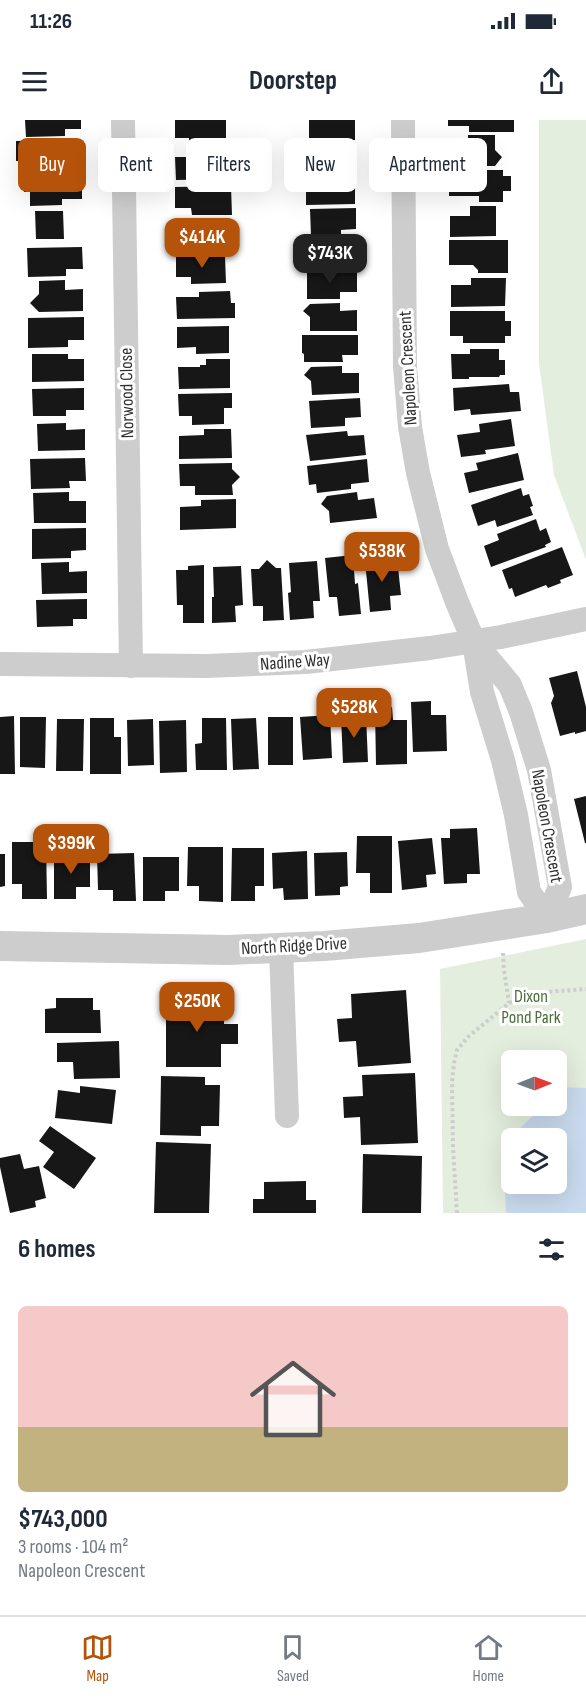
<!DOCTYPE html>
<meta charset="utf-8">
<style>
:root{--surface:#fff;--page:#f2f2f3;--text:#1f2937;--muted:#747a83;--line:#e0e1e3;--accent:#b45309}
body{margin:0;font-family:"Sofia Sans Condensed",sans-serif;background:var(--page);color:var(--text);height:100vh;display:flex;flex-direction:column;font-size:22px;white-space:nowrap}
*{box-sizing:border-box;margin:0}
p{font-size:20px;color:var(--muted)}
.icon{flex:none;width:33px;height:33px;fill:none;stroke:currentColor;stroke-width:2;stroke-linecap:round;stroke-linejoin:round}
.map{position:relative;height:1093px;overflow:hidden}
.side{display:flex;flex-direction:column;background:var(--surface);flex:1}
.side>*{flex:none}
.hud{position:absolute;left:18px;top:18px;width:550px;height:54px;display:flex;gap:12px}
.needle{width:39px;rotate:89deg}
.controls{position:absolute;left:501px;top:930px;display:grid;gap:12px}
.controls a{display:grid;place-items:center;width:66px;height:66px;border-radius:9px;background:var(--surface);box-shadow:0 6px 24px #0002;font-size:30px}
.price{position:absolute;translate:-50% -51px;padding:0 14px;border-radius:12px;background:var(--accent);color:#fff;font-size:20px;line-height:39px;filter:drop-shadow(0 2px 3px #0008)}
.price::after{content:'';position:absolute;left:50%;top:36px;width:18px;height:14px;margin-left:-9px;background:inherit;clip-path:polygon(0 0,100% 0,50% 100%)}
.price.selected{background:#222;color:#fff}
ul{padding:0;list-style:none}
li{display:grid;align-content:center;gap:12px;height:318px;padding:0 18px}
li span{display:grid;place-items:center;height:186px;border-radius:9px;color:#555}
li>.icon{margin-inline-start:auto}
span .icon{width:108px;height:108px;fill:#fffc;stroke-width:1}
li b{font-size:26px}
h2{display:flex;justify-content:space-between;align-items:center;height:72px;padding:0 18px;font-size:26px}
.chip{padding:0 21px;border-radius:9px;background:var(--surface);box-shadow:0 6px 24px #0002;font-size:21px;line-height:54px}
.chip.selected{background:var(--accent);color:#fff}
.status{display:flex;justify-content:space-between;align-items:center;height:42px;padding:0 30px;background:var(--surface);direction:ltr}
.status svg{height:16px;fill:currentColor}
header{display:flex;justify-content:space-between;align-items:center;height:78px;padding:0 18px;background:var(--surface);font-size:27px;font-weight:700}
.dock{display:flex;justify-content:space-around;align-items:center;height:84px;border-top:2px solid var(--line);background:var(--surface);font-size:16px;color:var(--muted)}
.dock a{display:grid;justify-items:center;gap:3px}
.dock .selected{color:var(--accent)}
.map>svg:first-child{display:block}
</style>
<div class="status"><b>11:26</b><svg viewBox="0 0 49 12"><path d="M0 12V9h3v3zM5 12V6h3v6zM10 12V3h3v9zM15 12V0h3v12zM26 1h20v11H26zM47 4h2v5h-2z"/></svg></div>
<header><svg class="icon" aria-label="menu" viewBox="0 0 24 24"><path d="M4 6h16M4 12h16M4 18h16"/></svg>Doorstep<svg class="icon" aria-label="share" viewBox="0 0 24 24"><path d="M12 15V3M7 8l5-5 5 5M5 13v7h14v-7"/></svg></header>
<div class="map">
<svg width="586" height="1093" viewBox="0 0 586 1093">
<rect width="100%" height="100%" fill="#fff"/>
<path fill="#e4eede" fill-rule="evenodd" d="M 539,0 L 586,0 L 586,440 L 554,355 L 539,244 Z
M 586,819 L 586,1093 L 443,1093 L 440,849 ZM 512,940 L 556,940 L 556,986 L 512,986 ZM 512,1018 L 556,1018 L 556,1064 L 512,1064 Z"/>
<path fill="#c9daee" d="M 561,967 L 586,968 L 586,1093 L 506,1093 L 504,1050 L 511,1030 L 512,1064 L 556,1064 L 556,1018 L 516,1018 L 519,1009 L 543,986 L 556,986 L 557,972 Z"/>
<path fill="#171717" d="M 25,0 L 81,0 L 81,9 L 65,9 L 65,16 L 26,17 Z
M 175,0 L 226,0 L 226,24 L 189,25 L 189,18 L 175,18 Z
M 309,0 L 355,0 L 355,20 L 309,21 Z
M 448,0 L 514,0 L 514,12 L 469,12 L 469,6 L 448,6 Z
M 468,15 L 495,15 L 495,30 L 502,37 L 495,46 L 449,46 L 449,24 L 468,24 Z
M 62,20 L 62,27 L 81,27 L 81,50 L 23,51 L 23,41 L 16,41 L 16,21 Z
M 308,25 L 355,25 L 355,48 L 331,49 L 331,52 L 308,53 Z
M 228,31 L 228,43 L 233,42 L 233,58 L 229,58 L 229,59 L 176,60 L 175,37 L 198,37 L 198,32 Z
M 449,50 L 503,50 L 503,56 L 511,56 L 511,71 L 503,71 L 503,82 L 479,82 L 479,76 L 449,76 Z
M 82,56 L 82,79 L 62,79 L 62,85 L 30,86 L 30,72 L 24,72 L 23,57 Z
M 306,57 L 333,57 L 333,65 L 355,64 L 355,84 L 306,85 Z
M 231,66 L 232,95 L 192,95 L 191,88 L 175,88 L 175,67 Z
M 470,86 L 496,86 L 496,116 L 450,117 L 450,96 L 470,96 Z
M 356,88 L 356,109 L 341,110 L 341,116 L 311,116 L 310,89 Z
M 35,91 L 63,91 L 64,119 L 36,119 Z
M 205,100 L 228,100 L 229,130 L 177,131 L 177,108 L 198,108 L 198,106 L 205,106 Z
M 340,120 L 340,128 L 357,128 L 357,148 L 309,148 L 309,134 L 303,128 L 309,121 Z
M 449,120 L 508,120 L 508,153 L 478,153 L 478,150 L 473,145 L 449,145 Z
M 82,127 L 83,149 L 66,149 L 66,156 L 28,157 L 27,128 Z
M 225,136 L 226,163 L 191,164 L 191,157 L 176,157 L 176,137 Z
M 307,152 L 357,152 L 357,172 L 340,172 L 340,179 L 307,179 Z
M 471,158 L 506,158 L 505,186 L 451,187 L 451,165 L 471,165 Z
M 65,160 L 65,170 L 83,169 L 83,191 L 39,192 L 30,183 L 39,174 L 39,161 Z
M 230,171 L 231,183 L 235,183 L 235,198 L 177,199 L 176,177 L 199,177 L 199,172 Z
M 340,183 L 340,191 L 357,190 L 357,211 L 310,211 L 310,197 L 303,191 L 310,184 Z
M 450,191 L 505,191 L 505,201 L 511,201 L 511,216 L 505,216 L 505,223 L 463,223 L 463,216 L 450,216 Z
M 84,197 L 84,220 L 68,220 L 68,227 L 28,228 L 28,198 Z
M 229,206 L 229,233 L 196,234 L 196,227 L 177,228 L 177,207 Z
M 302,215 L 358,215 L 358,235 L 342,235 L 343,242 L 304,242 L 304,234 L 302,233 Z
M 470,229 L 499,229 L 499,240 L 505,240 L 505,255 L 500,255 L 499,257 L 469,257 L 469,259 L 452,259 L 451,234 L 470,234 Z
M 32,234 L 68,234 L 68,239 L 84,239 L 84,261 L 32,262 Z
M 206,239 L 230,239 L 230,268 L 179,269 L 178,247 L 200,247 L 200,245 L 206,245 Z
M 342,246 L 342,253 L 359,253 L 359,273 L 312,275 L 311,261 L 304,255 L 311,247 Z
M 509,264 L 510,272 L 519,272 L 521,291 L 471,295 L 470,289 L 454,291 L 453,268 Z
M 84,268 L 84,290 L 66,290 L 66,296 L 33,296 L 32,269 Z
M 232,273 L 232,288 L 224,288 L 224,304 L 192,305 L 192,296 L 179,296 L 178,274 Z
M 360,278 L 361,297 L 345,298 L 345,306 L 311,308 L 309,281 Z
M 511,299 L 515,326 L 485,330 L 486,334 L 461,337 L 457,315 L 480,312 L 479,304 Z
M 66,303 L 66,310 L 85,309 L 85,330 L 38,331 L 37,304 Z
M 204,309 L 231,309 L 232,338 L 179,339 L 179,316 L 204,315 Z
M 347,311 L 348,316 L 364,315 L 366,335 L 310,341 L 306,315 Z
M 518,333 L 524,360 L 469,373 L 464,353 L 478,350 L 476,343 Z
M 85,338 L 86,361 L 69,361 L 70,368 L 31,369 L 30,339 Z
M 367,339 L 369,362 L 351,364 L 351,369 L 317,373 L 316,364 L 309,365 L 307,346 Z
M 232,343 L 232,349 L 240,357 L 232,365 L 233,375 L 195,375 L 195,366 L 180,366 L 179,344 Z
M 521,368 L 523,376 L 529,374 L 533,386 L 530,387 L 533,395 L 497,407 L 495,400 L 478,406 L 471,385 Z
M 69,372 L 69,381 L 86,381 L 86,403 L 34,403 L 33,373 Z
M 357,372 L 358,380 L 374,378 L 377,398 L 330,403 L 329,391 L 321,384 L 327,376 Z
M 236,379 L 236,408 L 180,410 L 180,387 L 201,386 L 201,380 Z
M 536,399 L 540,411 L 546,408 L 551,422 L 545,425 L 546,427 L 491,447 L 484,426 L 499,420 L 497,414 Z
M 86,408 L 86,430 L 71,431 L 71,438 L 32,439 L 32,409 Z
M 562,427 L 573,455 L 560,460 L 561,463 L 548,468 L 546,465 L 515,477 L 512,468 L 509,469 L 502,450 Z
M 353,435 L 355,464 L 358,463 L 361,494 L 339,496 L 337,477 L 329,477 L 325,438 Z
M 397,438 L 401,475 L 390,476 L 391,490 L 370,492 L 365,441 Z
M 267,440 L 276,448 L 281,448 L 284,500 L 263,501 L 263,486 L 253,486 L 251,449 L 259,449 Z
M 317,441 L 320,481 L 313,481 L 314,498 L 290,500 L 288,473 L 291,472 L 289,443 Z
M 69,442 L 69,452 L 87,451 L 87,473 L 42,474 L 41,443 Z
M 204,445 L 204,503 L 183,503 L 183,485 L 177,485 L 176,450 L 188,450 L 188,446 Z
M 241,446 L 243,485 L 235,486 L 236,502 L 212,503 L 212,477 L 214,477 L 213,447 Z
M 87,479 L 87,499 L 73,499 L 73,506 L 37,507 L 36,480 Z
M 577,551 L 586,587 L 586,611 L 575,614 L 575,612 L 560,616 L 551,583 L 554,576 L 549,558 Z
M 431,581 L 431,595 L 446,595 L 447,631 L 413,632 L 411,582 Z
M 375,587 L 392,587 L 393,600 L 407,600 L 407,644 L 376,645 Z
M 330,595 L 332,638 L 303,640 L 300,597 Z
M 366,595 L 368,642 L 343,643 L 341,596 Z
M 14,596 L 15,654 L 0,654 L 0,597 Z
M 20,597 L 46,597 L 45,648 L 20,647 Z
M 268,597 L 293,597 L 293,645 L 268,645 Z
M 90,598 L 114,598 L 114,617 L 121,617 L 121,654 L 90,654 Z
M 202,598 L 226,598 L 227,650 L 196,650 L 195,624 L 202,623 Z
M 256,598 L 259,649 L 233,650 L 231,599 Z
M 57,599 L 84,599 L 83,651 L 56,651 Z
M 153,599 L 154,645 L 128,646 L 127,600 Z
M 186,600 L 187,652 L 160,653 L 159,601 Z
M 586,676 L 586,723 L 585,723 L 574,679 Z
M 477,708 L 480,754 L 467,754 L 467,763 L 444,764 L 441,718 L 450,718 L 450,709 Z
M 357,716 L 392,716 L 392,773 L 370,773 L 370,753 L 356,753 Z
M 432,718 L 436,754 L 426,755 L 427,767 L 402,770 L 398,721 Z
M 12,722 L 46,722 L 47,779 L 22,779 L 22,764 L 12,764 Z
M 188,727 L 223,727 L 223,782 L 199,781 L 199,766 L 187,766 Z
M 232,728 L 264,728 L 264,766 L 255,766 L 255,781 L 231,781 Z
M 307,731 L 308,779 L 284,780 L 283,768 L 273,769 L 272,733 Z
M 347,732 L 348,766 L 340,767 L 340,775 L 315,776 L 314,733 Z
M 134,733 L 136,781 L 113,781 L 113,770 L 98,770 L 97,734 Z
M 0,734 L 5,734 L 5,766 L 0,767 Z
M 54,735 L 90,735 L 90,767 L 76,767 L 76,779 L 54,779 Z
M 143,737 L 179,737 L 179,771 L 165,771 L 165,781 L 143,781 Z
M 406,870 L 411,943 L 358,947 L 356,921 L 339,922 L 337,899 L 352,898 L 351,874 Z
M 56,878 L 93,878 L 93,890 L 100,890 L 101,913 L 45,913 L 45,889 L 56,888 Z
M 166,880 L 224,880 L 224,904 L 238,904 L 238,924 L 221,924 L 221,947 L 166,947 Z
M 119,921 L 120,958 L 74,959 L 73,942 L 57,942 L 57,923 Z
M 415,953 L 418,1023 L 361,1025 L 360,997 L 344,998 L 343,977 L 363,976 L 362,955 Z
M 161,956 L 205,957 L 205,965 L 220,965 L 219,1006 L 201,1006 L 201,1016 L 160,1015 Z
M 80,966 L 116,970 L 112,1004 L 55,998 L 58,970 L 80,973 Z
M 50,1006 L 96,1038 L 74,1069 L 43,1047 L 54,1032 L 39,1021 Z
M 156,1022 L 211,1024 L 209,1093 L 154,1093 Z
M 20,1034 L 24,1049 L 39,1046 L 46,1078 L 35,1081 L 36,1087 L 10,1093 L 0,1047 L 0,1038 Z
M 363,1034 L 422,1036 L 421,1093 L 362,1093 Z
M 306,1061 L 306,1080 L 316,1080 L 316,1093 L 253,1093 L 253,1079 L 264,1079 L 264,1062 Z"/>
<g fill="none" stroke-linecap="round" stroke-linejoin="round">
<path stroke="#cdcdcd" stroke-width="4" stroke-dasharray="3 3" stroke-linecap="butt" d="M 503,833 L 504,850 L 509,883
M 457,1093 L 453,1027 L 452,962 L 454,943 L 457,930 L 468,917 L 509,883 L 528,876 L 546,872 L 586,869"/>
<path stroke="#cdcdcd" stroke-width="24" d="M 123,0 L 131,546
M 403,0 L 405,246 L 410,307 L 418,353 L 437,429 L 457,482 L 474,522 L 482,572 L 503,640 L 516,695 L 529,772 L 547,798
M 475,523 L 510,565 L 521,592 L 539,650 L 560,767 L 547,798
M 0,544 L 206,546 L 306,542 L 430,528 L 501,517 L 586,499
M 281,828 L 287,996"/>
<path stroke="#cdcdcd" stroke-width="30" d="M 0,826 L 228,830 L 324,826 L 419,818 L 547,798 L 586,789"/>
</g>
<g text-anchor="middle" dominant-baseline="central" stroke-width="6" stroke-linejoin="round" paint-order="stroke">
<g font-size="18" fill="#303030" stroke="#fff">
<text transform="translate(408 248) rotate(-93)">Napoleon Crescent</text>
<text transform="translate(127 273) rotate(-91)">Norwood Close</text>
<text transform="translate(295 542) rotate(-4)">Nadine Way</text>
<text transform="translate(547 706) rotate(80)">Napoleon Crescent</text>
<text transform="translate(294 826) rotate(-3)">North Ridge Drive</text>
</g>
<g font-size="18" fill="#4a6f3b" stroke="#fff">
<text x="531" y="876">Dixon<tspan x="531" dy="21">Pond Park</tspan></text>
</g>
</g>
</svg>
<div class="controls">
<a><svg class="needle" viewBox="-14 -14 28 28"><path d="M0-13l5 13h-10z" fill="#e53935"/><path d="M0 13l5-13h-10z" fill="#747a83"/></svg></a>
<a><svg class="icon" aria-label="layers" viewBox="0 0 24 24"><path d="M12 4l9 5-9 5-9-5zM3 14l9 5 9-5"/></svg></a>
</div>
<b class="price" style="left:202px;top:149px">$414K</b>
<b class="price selected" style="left:330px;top:165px">$743K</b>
<b class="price" style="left:382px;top:463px">$538K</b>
<b class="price" style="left:354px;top:619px">$528K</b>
<b class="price" style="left:71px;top:755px">$399K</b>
<b class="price" style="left:197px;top:913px">$250K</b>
<div class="hud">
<a class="chip selected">Buy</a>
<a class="chip">Rent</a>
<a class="chip">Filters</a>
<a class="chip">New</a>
<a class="chip">Apartment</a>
</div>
</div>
<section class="side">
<h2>6 homes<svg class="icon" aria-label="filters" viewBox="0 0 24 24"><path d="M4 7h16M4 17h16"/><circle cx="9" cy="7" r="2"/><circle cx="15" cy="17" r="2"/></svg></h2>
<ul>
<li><span style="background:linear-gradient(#f6c9c9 65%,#c2b280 0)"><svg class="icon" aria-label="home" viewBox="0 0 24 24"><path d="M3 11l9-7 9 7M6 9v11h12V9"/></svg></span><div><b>$743,000</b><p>3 rooms · 104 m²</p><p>Napoleon Crescent</p></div></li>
</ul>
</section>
<nav class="dock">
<a class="selected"><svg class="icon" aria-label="map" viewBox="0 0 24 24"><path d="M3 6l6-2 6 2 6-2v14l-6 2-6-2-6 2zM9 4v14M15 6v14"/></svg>Map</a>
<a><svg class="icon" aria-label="saved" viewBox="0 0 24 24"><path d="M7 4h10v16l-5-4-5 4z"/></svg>Saved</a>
<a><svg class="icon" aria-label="home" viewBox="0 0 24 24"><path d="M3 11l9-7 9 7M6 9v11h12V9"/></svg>Home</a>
</nav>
